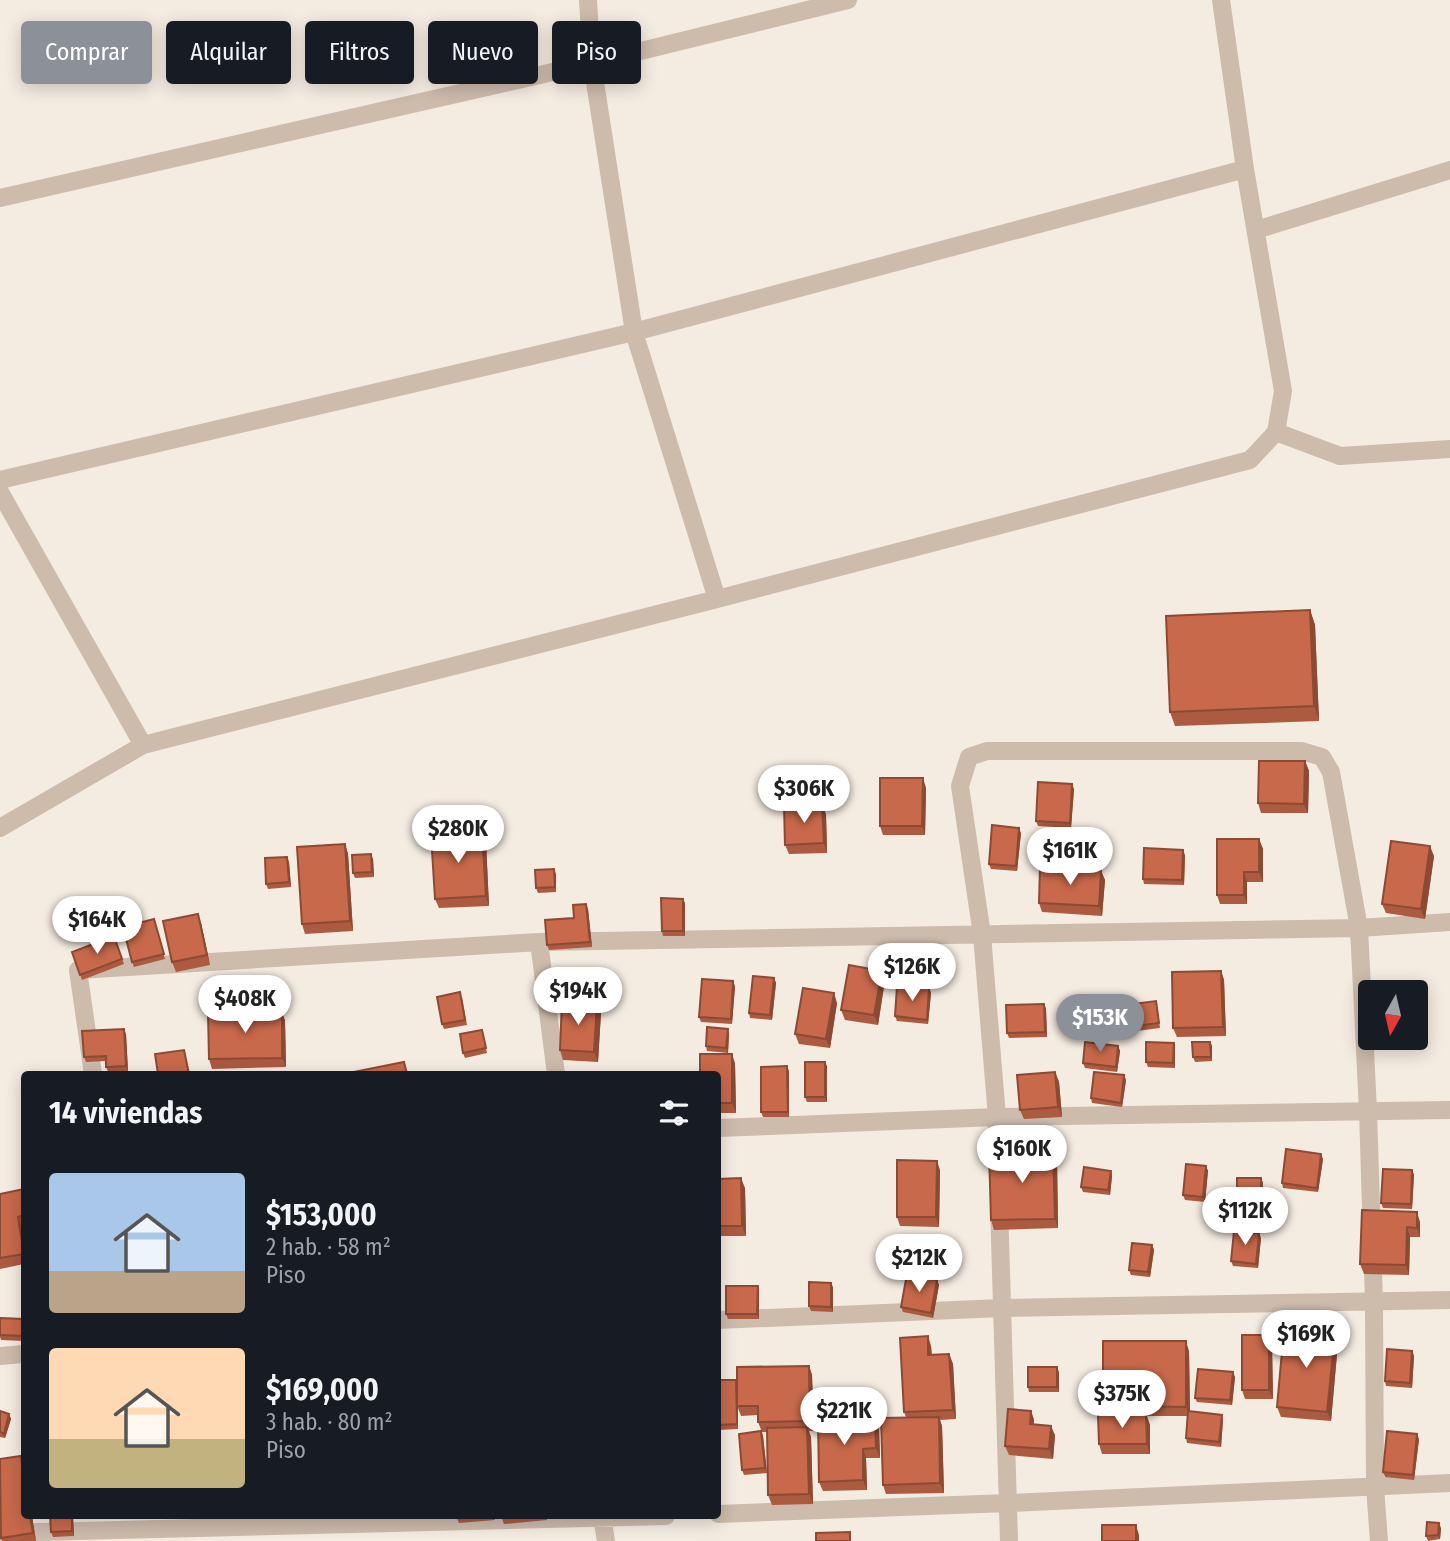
<!DOCTYPE html>
<html lang="es">
<meta charset="utf-8">
<style>
:root{--surface:#171b24;--page:#242831;--text:#f1f3f6;--muted:#9ea1a6;--accent:#8c9099}
body{margin:0;font-family:"Fira Sans Condensed",sans-serif;background:var(--page);color:var(--text);height:100vh;display:flex;flex-direction:column;font-size:26px;white-space:nowrap}
*{box-sizing:border-box;margin:0}
p{font-size:23px;color:var(--muted)}
.icon{flex:none;width:38px;height:38px;fill:none;stroke:currentColor;stroke-width:2;stroke-linecap:round;stroke-linejoin:round}
.map{position:relative;flex:1;overflow:hidden}
.panel{position:absolute;left:21px;top:1071px;width:700px;height:448px;display:flex;flex-direction:column;background:var(--surface);border-radius:7px;box-shadow:0 4px 18px #0003}
.panel>*{flex:none}
.banner{position:absolute;left:21px;top:21px;width:700px;height:63px;display:flex;gap:14px}
.needle{width:46px;rotate:188deg}
.tools{position:absolute;left:1358px;top:980px;display:grid;gap:14px}
.tools a{display:grid;place-items:center;width:70px;height:70px;border-radius:7px;background:var(--surface);box-shadow:0 4px 18px #0003;font-size:35px}
.price{position:absolute;translate:-50% -60px;padding:0 16px;border-radius:24px;background:#fff;color:#222;font-size:23px;line-height:46px;filter:drop-shadow(0 2px 4px #0008)}
.price::after{content:'';position:absolute;left:50%;top:42px;width:21px;height:16px;margin-left:-10px;background:inherit;clip-path:polygon(0 0,100% 0,50% 100%)}
.price.on{background:var(--accent);color:#fff}
ul{padding:0;list-style:none}
li{display:flex;align-items:center;gap:21px;height:175px;padding:0 28px}
li span{display:grid;place-items:center;flex:none;width:196px;height:140px;border-radius:7px;color:#555}
li>.icon{margin-inline-start:auto}
span .icon{width:84px;height:84px;fill:#fffc;stroke-width:1}
li b{font-size:30px}
h2{display:flex;justify-content:space-between;align-items:center;height:84px;padding:0 28px;font-size:30px}
.pill{padding:0 24px;border-radius:7px;background:var(--surface);box-shadow:0 4px 18px #0003;font-size:24px;line-height:63px}
.pill.on{background:var(--accent);color:#fff}
.map>svg:first-child{display:block}
</style>
<div class="map">
<svg width="1450" height="1541" viewBox="0 0 1450 1541">
<rect width="100%" height="100%" fill="#f4ebe1"/>
<g fill="none" stroke-linecap="round" stroke-linejoin="round">
<path stroke="#cdbbac" stroke-width="18" d="M 588,0 L 592,63 L 634,332 L 717,599
M 0,198 L 592,63 L 848,0
M 1256,230 L 1450,170
M 1276,432 L 1340,456 L 1450,449
M 0,480 L 634,332 L 1245,169
M 0,492 L 143,745
M 0,828 L 143,745 L 717,599 L 1250,460 L 1276,432 L 1283,391 L 1245,169 L 1221,0
M 539,942 L 556,1074
M 93,1074 L 78,970 L 539,942 L 1359,928 L 1450,922
M 718,1128 L 997,1117 L 1450,1110
M 998,1174 L 997,1117 L 982,935 L 960,786 L 969,757 L 987,751 L 1302,751 L 1322,757 L 1331,772 L 1359,928 L 1368,1111 L 1374,1302 L 1375,1487 L 1379,1541
M 999,1205 L 1009,1541
M 718,1320 L 1001,1308 L 1450,1300
M 0,1356 L 24,1354
M 718,1514 L 1008,1503 L 1450,1483
M 602,1516 L 606,1541
M 0,1533 L 666,1516"/>
</g>
<path fill="#ac5a40" d="M 1310,610 L 1315,625 L 1319,721 L 1175,726 L 1170,712 Z
M 1305,761 L 1309,771 L 1308,813 L 1261,813 L 1258,803 Z
M 926,788 L 925,835 L 883,835 L 880,826 Z
M 1074,789 L 1071,828 L 1038,826 L 1036,821 Z
M 826,814 L 827,853 L 789,854 L 785,845 Z
M 482,832 L 486,842 L 489,906 L 439,908 L 435,899 Z
M 1021,833 L 1017,871 L 991,869 L 989,864 Z
M 1259,839 L 1263,849 L 1263,882 L 1247,882 L 1247,904 L 1220,904 L 1217,895 Z
M 345,844 L 348,854 L 353,931 L 305,934 L 302,924 Z
M 1185,855 L 1184,885 L 1144,884 L 1143,879 Z
M 1434,856 L 1425,919 L 1386,913 L 1382,904 Z
M 373,859 L 374,877 L 355,878 L 353,873 Z
M 289,862 L 291,887 L 268,889 L 266,884 Z
M 1101,871 L 1105,880 L 1102,916 L 1042,912 L 1039,903 Z
M 556,874 L 556,892 L 538,893 L 536,888 Z
M 685,903 L 685,936 L 663,936 L 662,931 Z
M 588,909 L 592,947 L 549,950 L 547,945 L 574,918 Z
M 154,919 L 165,959 L 134,967 L 132,962 Z
M 201,923 L 210,965 L 176,972 L 172,962 Z
M 114,936 L 124,964 L 82,980 L 72,952 Z
M 1221,971 L 1224,980 L 1226,1036 L 1177,1037 L 1173,1028 Z
M 774,978 L 776,983 L 772,1020 L 750,1018 L 749,1013 Z
M 885,980 L 878,1025 L 845,1020 L 841,1010 Z
M 735,986 L 732,1024 L 701,1022 L 699,1017 Z
M 929,988 L 931,993 L 928,1024 L 897,1021 L 895,1016 Z
M 462,997 L 467,1025 L 444,1029 L 442,1024 Z
M 1156,1001 L 1157,1005 L 1160,1028 L 1137,1031 L 1135,1026 Z
M 837,1003 L 830,1048 L 799,1044 L 795,1034 Z
M 1044,1004 L 1046,1009 L 1047,1037 L 1009,1038 L 1007,1033 Z
M 282,1012 L 285,1021 L 286,1067 L 212,1069 L 209,1059 Z
M 601,1013 L 598,1062 L 563,1060 L 560,1050 Z
M 728,1029 L 729,1034 L 728,1053 L 707,1051 L 706,1046 Z
M 482,1030 L 487,1053 L 465,1058 L 463,1053 Z
M 126,1034 L 128,1071 L 108,1072 L 106,1067 L 106,1061 L 86,1062 L 84,1057 Z
M 1210,1042 L 1212,1046 L 1212,1061 L 1195,1062 L 1193,1057 Z
M 1174,1043 L 1175,1048 L 1175,1068 L 1148,1067 L 1146,1062 Z
M 1118,1046 L 1120,1051 L 1117,1072 L 1085,1068 L 1083,1063 Z
M 735,1063 L 736,1113 L 718,1113 L 718,1074 Z
M 827,1066 L 827,1102 L 807,1102 L 805,1097 Z
M 789,1071 L 789,1117 L 763,1117 L 761,1112 Z
M 1055,1072 L 1059,1082 L 1062,1117 L 1024,1119 L 1020,1110 Z
M 1126,1080 L 1122,1107 L 1092,1103 L 1091,1098 Z
M 1323,1159 L 1318,1192 L 1283,1188 L 1282,1183 Z
M 1057,1160 L 1058,1228 L 994,1230 L 991,1220 Z
M 1206,1166 L 1208,1171 L 1205,1202 L 1185,1200 L 1183,1195 Z
M 940,1170 L 939,1227 L 900,1226 L 897,1217 Z
M 1412,1170 L 1414,1175 L 1412,1209 L 1383,1208 L 1381,1203 Z
M 1111,1171 L 1112,1176 L 1110,1195 L 1083,1192 L 1081,1187 Z
M 1261,1178 L 1263,1183 L 1263,1222 L 1238,1222 L 1237,1217 Z
M 718,1179 L 745,1188 L 746,1236 L 718,1236 Z
M 24,1189 L 24,1226 L 21,1226 L 24,1246 L 24,1264 L 0,1269 L 0,1194 Z
M 1362,1210 L 1420,1222 L 1420,1237 L 1410,1237 L 1409,1275 L 1364,1274 L 1360,1264 Z
M 1261,1238 L 1258,1268 L 1233,1266 L 1231,1261 Z
M 1152,1245 L 1154,1250 L 1150,1277 L 1131,1275 L 1129,1270 Z
M 937,1280 L 939,1285 L 933,1318 L 903,1312 L 901,1307 Z
M 833,1287 L 833,1312 L 811,1311 L 809,1306 Z
M 759,1291 L 759,1319 L 728,1319 L 726,1314 Z
M 0,1318 L 24,1319 L 24,1341 L 1,1340 L 0,1337 Z
M 1335,1333 L 1338,1343 L 1331,1421 L 1281,1417 L 1277,1407 Z
M 1269,1335 L 1272,1345 L 1273,1399 L 1245,1399 L 1242,1390 Z
M 931,1346 L 932,1355 L 949,1354 L 953,1364 L 956,1419 L 940,1420 L 942,1426 L 944,1493 L 886,1494 L 883,1485 L 906,1417 L 904,1412 Z
M 1189,1351 L 1190,1412 L 1223,1420 L 1221,1447 L 1187,1443 L 1186,1438 L 1188,1416 L 1147,1416 L 1150,1425 L 1150,1454 L 1102,1454 L 1099,1444 L 1138,1415 L 1135,1406 L 1135,1395 L 1106,1395 L 1103,1386 Z
M 1412,1351 L 1414,1356 L 1412,1388 L 1386,1386 L 1385,1381 Z
M 809,1366 L 812,1375 L 814,1431 L 809,1431 L 811,1437 L 813,1504 L 772,1505 L 768,1495 L 767,1432 L 762,1432 L 758,1422 L 758,1415 L 741,1416 L 738,1408 L 738,1429 L 718,1430 L 718,1380 L 737,1383 Z
M 1059,1372 L 1059,1392 L 1029,1392 L 1028,1387 Z
M 1235,1377 L 1232,1405 L 1197,1402 L 1195,1398 Z
M 0,1411 L 9,1414 L 11,1419 L 5,1438 L 0,1437 Z
M 1031,1411 L 1034,1420 L 1034,1425 L 1055,1435 L 1053,1459 L 1009,1455 L 1005,1446 Z
M 879,1426 L 880,1458 L 866,1458 L 867,1490 L 823,1491 L 819,1482 Z
M 761,1431 L 763,1436 L 767,1473 L 744,1475 L 742,1470 Z
M 1419,1439 L 1414,1480 L 1385,1477 L 1383,1472 Z
M 21,1456 L 24,1466 L 24,1516 L 32,1516 L 36,1541 L 2,1541 L 1,1538 Z
M 73,1516 L 74,1536 L 53,1537 L 51,1532 Z
M 456,1516 L 494,1516 L 495,1520 L 459,1523 Z
M 501,1516 L 547,1516 L 547,1520 L 504,1524 Z
M 1441,1528 L 1440,1539 L 1428,1541 L 1426,1536 Z"/>
<path fill="#8c4a34" d="M 1310,610 L 1315,625 L 1319,721 L 1314,706 Z
M 1305,761 L 1309,771 L 1308,813 L 1304,804 Z
M 923,778 L 926,788 L 925,835 L 922,826 Z
M 1072,784 L 1074,789 L 1071,828 L 1070,823 Z
M 822,804 L 826,814 L 827,853 L 824,843 Z
M 1019,828 L 1021,833 L 1017,871 L 1016,866 Z
M 482,832 L 486,842 L 489,906 L 486,896 Z
M 1259,839 L 1263,849 L 1263,882 L 1259,872 Z
M 345,844 L 348,854 L 353,931 L 350,921 Z
M 1430,846 L 1434,856 L 1425,919 L 1421,909 Z
M 1183,850 L 1185,855 L 1184,885 L 1182,880 Z
M 371,854 L 373,859 L 374,877 L 372,872 Z
M 287,857 L 289,862 L 291,887 L 289,882 Z
M 554,869 L 556,874 L 556,892 L 555,887 Z
M 1101,871 L 1105,880 L 1102,916 L 1099,906 Z
M 1244,872 L 1247,882 L 1247,904 L 1244,895 Z
M 683,899 L 685,903 L 685,936 L 683,931 Z
M 586,904 L 588,909 L 592,947 L 590,942 Z
M 198,914 L 201,923 L 210,965 L 207,955 Z
M 882,971 L 885,980 L 878,1025 L 874,1015 Z
M 1221,971 L 1224,980 L 1226,1036 L 1223,1027 Z
M 774,978 L 776,983 L 772,1020 L 770,1015 Z
M 733,981 L 735,986 L 732,1024 L 731,1019 Z
M 929,988 L 931,993 L 928,1024 L 927,1020 Z
M 834,993 L 837,1003 L 830,1048 L 826,1039 Z
M 597,1004 L 601,1013 L 598,1062 L 594,1052 Z
M 1044,1004 L 1046,1009 L 1047,1037 L 1045,1032 Z
M 282,1012 L 285,1021 L 286,1067 L 282,1058 Z
M 124,1029 L 126,1034 L 128,1071 L 126,1066 Z
M 728,1029 L 729,1034 L 728,1053 L 726,1048 Z
M 1210,1042 L 1212,1046 L 1212,1061 L 1211,1057 Z
M 1174,1043 L 1175,1048 L 1175,1068 L 1173,1063 Z
M 1118,1046 L 1120,1051 L 1117,1072 L 1116,1067 Z
M 732,1054 L 735,1063 L 736,1113 L 732,1103 Z
M 825,1062 L 827,1066 L 827,1102 L 825,1097 Z
M 787,1066 L 789,1071 L 789,1117 L 788,1112 Z
M 1055,1072 L 1059,1082 L 1062,1117 L 1058,1107 Z
M 1124,1075 L 1126,1080 L 1122,1107 L 1121,1103 Z
M 1053,1150 L 1057,1160 L 1058,1228 L 1055,1219 Z
M 1321,1154 L 1323,1159 L 1318,1192 L 1317,1188 Z
M 937,1161 L 940,1170 L 939,1227 L 936,1217 Z
M 1206,1166 L 1208,1171 L 1205,1202 L 1203,1197 Z
M 1412,1170 L 1414,1175 L 1412,1209 L 1411,1204 Z
M 1111,1171 L 1112,1176 L 1110,1195 L 1108,1190 Z
M 741,1178 L 745,1188 L 746,1236 L 742,1226 Z
M 1261,1178 L 1263,1183 L 1263,1222 L 1261,1217 Z
M 1417,1212 L 1420,1222 L 1420,1237 L 1417,1228 Z
M 18,1217 L 21,1226 L 24,1246 L 24,1255 Z
M 1407,1227 L 1410,1237 L 1409,1275 L 1406,1265 Z
M 1259,1233 L 1261,1238 L 1258,1268 L 1256,1264 Z
M 1152,1245 L 1154,1250 L 1150,1277 L 1148,1272 Z
M 937,1280 L 939,1285 L 933,1318 L 931,1313 Z
M 831,1283 L 833,1287 L 833,1312 L 831,1307 Z
M 758,1286 L 759,1291 L 759,1319 L 757,1314 Z
M 1335,1333 L 1338,1343 L 1331,1421 L 1327,1412 Z
M 1269,1335 L 1272,1345 L 1273,1399 L 1269,1390 Z
M 928,1336 L 931,1346 L 932,1365 L 928,1355 Z
M 1186,1341 L 1189,1351 L 1190,1416 L 1186,1407 Z
M 1412,1351 L 1414,1356 L 1412,1388 L 1410,1383 Z
M 949,1354 L 953,1364 L 956,1419 L 953,1410 Z
M 809,1366 L 812,1375 L 814,1431 L 810,1421 Z
M 1057,1367 L 1059,1372 L 1059,1392 L 1057,1387 Z
M 1233,1372 L 1235,1377 L 1232,1405 L 1230,1400 Z
M 736,1380 L 737,1384 L 738,1429 L 737,1424 Z
M 1031,1411 L 1034,1420 L 1034,1434 L 1030,1424 Z
M 9,1414 L 11,1419 L 5,1438 L 4,1434 Z
M 1146,1415 L 1150,1425 L 1150,1454 L 1147,1444 Z
M 1222,1415 L 1223,1420 L 1221,1447 L 1219,1442 Z
M 875,1416 L 879,1426 L 880,1458 L 876,1448 Z
M 939,1417 L 942,1426 L 944,1493 L 940,1483 Z
M 1051,1426 L 1055,1435 L 1053,1459 L 1049,1449 Z
M 807,1427 L 811,1437 L 813,1504 L 809,1494 Z
M 761,1431 L 763,1436 L 767,1473 L 765,1468 Z
M 1417,1434 L 1419,1439 L 1414,1480 L 1413,1475 Z
M 863,1449 L 866,1458 L 867,1490 L 863,1480 Z
M 30,1516 L 32,1516 L 36,1541 L 33,1533 Z
M 72,1516 L 73,1516 L 74,1536 L 72,1531 Z
M 1439,1523 L 1441,1528 L 1440,1539 L 1438,1535 Z
M 1136,1525 L 1139,1535 L 1139,1541 L 1136,1541 Z"/>
<path fill="#c8694b" stroke="#8c4a34" stroke-width="2" d="M 1310,610 L 1314,706 L 1170,712 L 1166,616 Z
M 1259,761 L 1305,761 L 1304,804 L 1258,803 Z
M 880,778 L 923,778 L 922,826 L 880,826 Z
M 1038,782 L 1072,784 L 1070,823 L 1036,821 Z
M 822,804 L 824,843 L 785,845 L 784,806 Z
M 992,825 L 1019,828 L 1016,866 L 989,864 Z
M 482,832 L 486,896 L 435,899 L 431,834 Z
M 1217,839 L 1259,839 L 1259,872 L 1244,872 L 1244,895 L 1217,895 Z
M 1391,841 L 1430,846 L 1421,909 L 1382,904 Z
M 345,844 L 350,921 L 302,924 L 297,847 Z
M 1144,848 L 1183,850 L 1182,880 L 1143,879 Z
M 371,854 L 372,872 L 353,873 L 352,855 Z
M 287,857 L 289,882 L 266,884 L 265,858 Z
M 1040,867 L 1101,871 L 1099,906 L 1039,903 Z
M 554,869 L 555,887 L 536,888 L 535,870 Z
M 661,898 L 683,899 L 683,931 L 662,931 Z
M 586,904 L 590,942 L 547,945 L 545,920 L 574,918 L 573,905 Z
M 198,914 L 207,955 L 172,962 L 163,921 Z
M 154,919 L 164,954 L 132,962 L 123,927 Z
M 114,936 L 122,959 L 80,975 L 72,952 Z
M 849,965 L 882,971 L 874,1015 L 841,1010 Z
M 1221,971 L 1223,1027 L 1173,1028 L 1172,972 Z
M 753,976 L 774,978 L 770,1015 L 749,1013 Z
M 702,979 L 733,981 L 731,1019 L 699,1017 Z
M 897,986 L 929,988 L 927,1020 L 895,1016 Z
M 803,988 L 834,993 L 826,1039 L 795,1034 Z
M 460,992 L 465,1020 L 442,1024 L 437,997 Z
M 562,1001 L 597,1004 L 594,1052 L 560,1050 Z
M 1156,1001 L 1159,1023 L 1135,1026 L 1132,1004 Z
M 1044,1004 L 1045,1032 L 1007,1033 L 1006,1005 Z
M 282,1012 L 282,1058 L 209,1059 L 208,1013 Z
M 707,1027 L 728,1029 L 726,1048 L 706,1046 Z
M 124,1029 L 126,1066 L 106,1067 L 106,1056 L 84,1057 L 82,1031 Z
M 482,1030 L 486,1048 L 463,1053 L 460,1034 Z
M 1085,1042 L 1118,1046 L 1116,1067 L 1083,1063 Z
M 1146,1042 L 1174,1043 L 1173,1063 L 1146,1062 Z
M 1192,1042 L 1210,1042 L 1211,1057 L 1193,1057 Z
M 184,1050 L 189,1074 L 158,1074 L 155,1054 Z
M 700,1054 L 732,1054 L 732,1103 L 718,1103 L 718,1074 L 700,1074 Z
M 404,1062 L 407,1074 L 349,1074 L 348,1073 Z
M 805,1062 L 825,1062 L 825,1097 L 805,1097 Z
M 787,1066 L 788,1112 L 761,1112 L 761,1067 Z
M 1055,1072 L 1058,1107 L 1020,1110 L 1017,1075 Z
M 1094,1072 L 1124,1075 L 1121,1103 L 1091,1098 Z
M 1286,1149 L 1321,1154 L 1317,1188 L 1282,1183 Z
M 1053,1150 L 1055,1219 L 991,1220 L 989,1151 Z
M 897,1160 L 937,1161 L 936,1217 L 897,1217 Z
M 1186,1164 L 1206,1166 L 1203,1197 L 1183,1195 Z
M 1084,1167 L 1111,1171 L 1108,1190 L 1081,1187 Z
M 1383,1169 L 1412,1170 L 1411,1204 L 1381,1203 Z
M 741,1178 L 742,1226 L 718,1226 L 718,1179 Z
M 1237,1178 L 1261,1178 L 1261,1217 L 1237,1217 Z
M 24,1189 L 24,1215 L 18,1217 L 24,1254 L 0,1258 L 0,1194 Z
M 1362,1210 L 1417,1212 L 1417,1228 L 1407,1227 L 1406,1265 L 1360,1264 Z
M 1234,1231 L 1259,1233 L 1256,1264 L 1231,1261 Z
M 1132,1243 L 1152,1245 L 1148,1272 L 1129,1270 Z
M 907,1274 L 937,1280 L 931,1313 L 901,1307 Z
M 809,1282 L 831,1283 L 831,1307 L 809,1306 Z
M 726,1286 L 758,1286 L 757,1314 L 726,1314 Z
M 0,1318 L 24,1319 L 24,1336 L 0,1335 Z
M 1284,1329 L 1335,1333 L 1327,1412 L 1277,1407 Z
M 1242,1335 L 1269,1335 L 1269,1390 L 1242,1390 Z
M 928,1336 L 928,1355 L 949,1354 L 953,1410 L 904,1412 L 900,1338 Z
M 1103,1341 L 1186,1341 L 1186,1407 L 1135,1406 L 1135,1386 L 1103,1386 Z
M 1387,1349 L 1412,1351 L 1410,1383 L 1385,1381 Z
M 809,1366 L 810,1421 L 758,1422 L 758,1406 L 737,1406 L 737,1367 Z
M 1028,1367 L 1057,1367 L 1057,1387 L 1028,1387 Z
M 1198,1369 L 1233,1372 L 1230,1400 L 1195,1398 Z
M 718,1380 L 736,1380 L 737,1424 L 718,1425 Z
M 1008,1409 L 1031,1411 L 1030,1424 L 1051,1426 L 1049,1449 L 1005,1446 Z
M 0,1411 L 9,1414 L 4,1434 L 0,1432 Z
M 1188,1411 L 1222,1415 L 1219,1442 L 1186,1438 Z
M 1098,1415 L 1146,1415 L 1147,1444 L 1099,1444 Z
M 875,1416 L 876,1448 L 863,1449 L 863,1480 L 819,1482 L 818,1418 Z
M 939,1417 L 940,1483 L 883,1485 L 881,1418 Z
M 807,1427 L 809,1494 L 768,1495 L 767,1428 Z
M 761,1431 L 765,1468 L 742,1470 L 739,1434 Z
M 1387,1431 L 1417,1434 L 1413,1475 L 1383,1472 Z
M 21,1456 L 24,1479 L 24,1516 L 30,1516 L 33,1533 L 1,1538 L 0,1459 Z
M 50,1516 L 72,1516 L 72,1531 L 51,1532 Z
M 1427,1522 L 1439,1523 L 1438,1535 L 1426,1536 Z
M 1102,1525 L 1136,1525 L 1136,1541 L 1102,1541 Z
M 850,1532 L 850,1541 L 816,1541 L 816,1533 Z"/>
</svg>
<div class="tools">
<a><svg class="needle" viewBox="-14 -14 28 28"><path d="M0-13l5 13h-10z" fill="#e53935"/><path d="M0 13l5-13h-10z" fill="#9ea1a6"/></svg></a>
</div>
<b class="price" style="left:804px;top:825px">$306K</b>
<b class="price" style="left:458px;top:865px">$280K</b>
<b class="price" style="left:1070px;top:887px">$161K</b>
<b class="price" style="left:97px;top:956px">$164K</b>
<b class="price" style="left:912px;top:1003px">$126K</b>
<b class="price" style="left:578px;top:1027px">$194K</b>
<b class="price" style="left:245px;top:1035px">$408K</b>
<b class="price on" style="left:1100px;top:1054px">$153K</b>
<b class="price" style="left:1022px;top:1185px">$160K</b>
<b class="price" style="left:1245px;top:1247px">$112K</b>
<b class="price" style="left:919px;top:1294px">$212K</b>
<b class="price" style="left:1306px;top:1370px">$169K</b>
<b class="price" style="left:1122px;top:1430px">$375K</b>
<b class="price" style="left:844px;top:1447px">$221K</b>
<div class="banner">
<a class="pill on">Comprar</a>
<a class="pill">Alquilar</a>
<a class="pill">Filtros</a>
<a class="pill">Nuevo</a>
<a class="pill">Piso</a>
</div>
<section class="panel">
<h2>14 viviendas<svg class="icon" aria-label="filters" viewBox="0 0 24 24"><path d="M4 7h16M4 17h16"/><circle cx="9" cy="7" r="2"/><circle cx="15" cy="17" r="2"/></svg></h2>
<ul>
<li><span style="background:linear-gradient(#a9c7e8 70%,#b9a48a 0)"><svg class="icon" aria-label="home" viewBox="0 0 24 24"><path d="M3 11l9-7 9 7M6 9v11h12V9"/></svg></span><div><b>$153,000</b><p>2 hab. · 58 m²</p><p>Piso</p></div></li>
<li><span style="background:linear-gradient(#ffd9b3 65%,#c2b280 0)"><svg class="icon" aria-label="home" viewBox="0 0 24 24"><path d="M3 11l9-7 9 7M6 9v11h12V9"/></svg></span><div><b>$169,000</b><p>3 hab. · 80 m²</p><p>Piso</p></div></li>
</ul>
</section>
</div>
